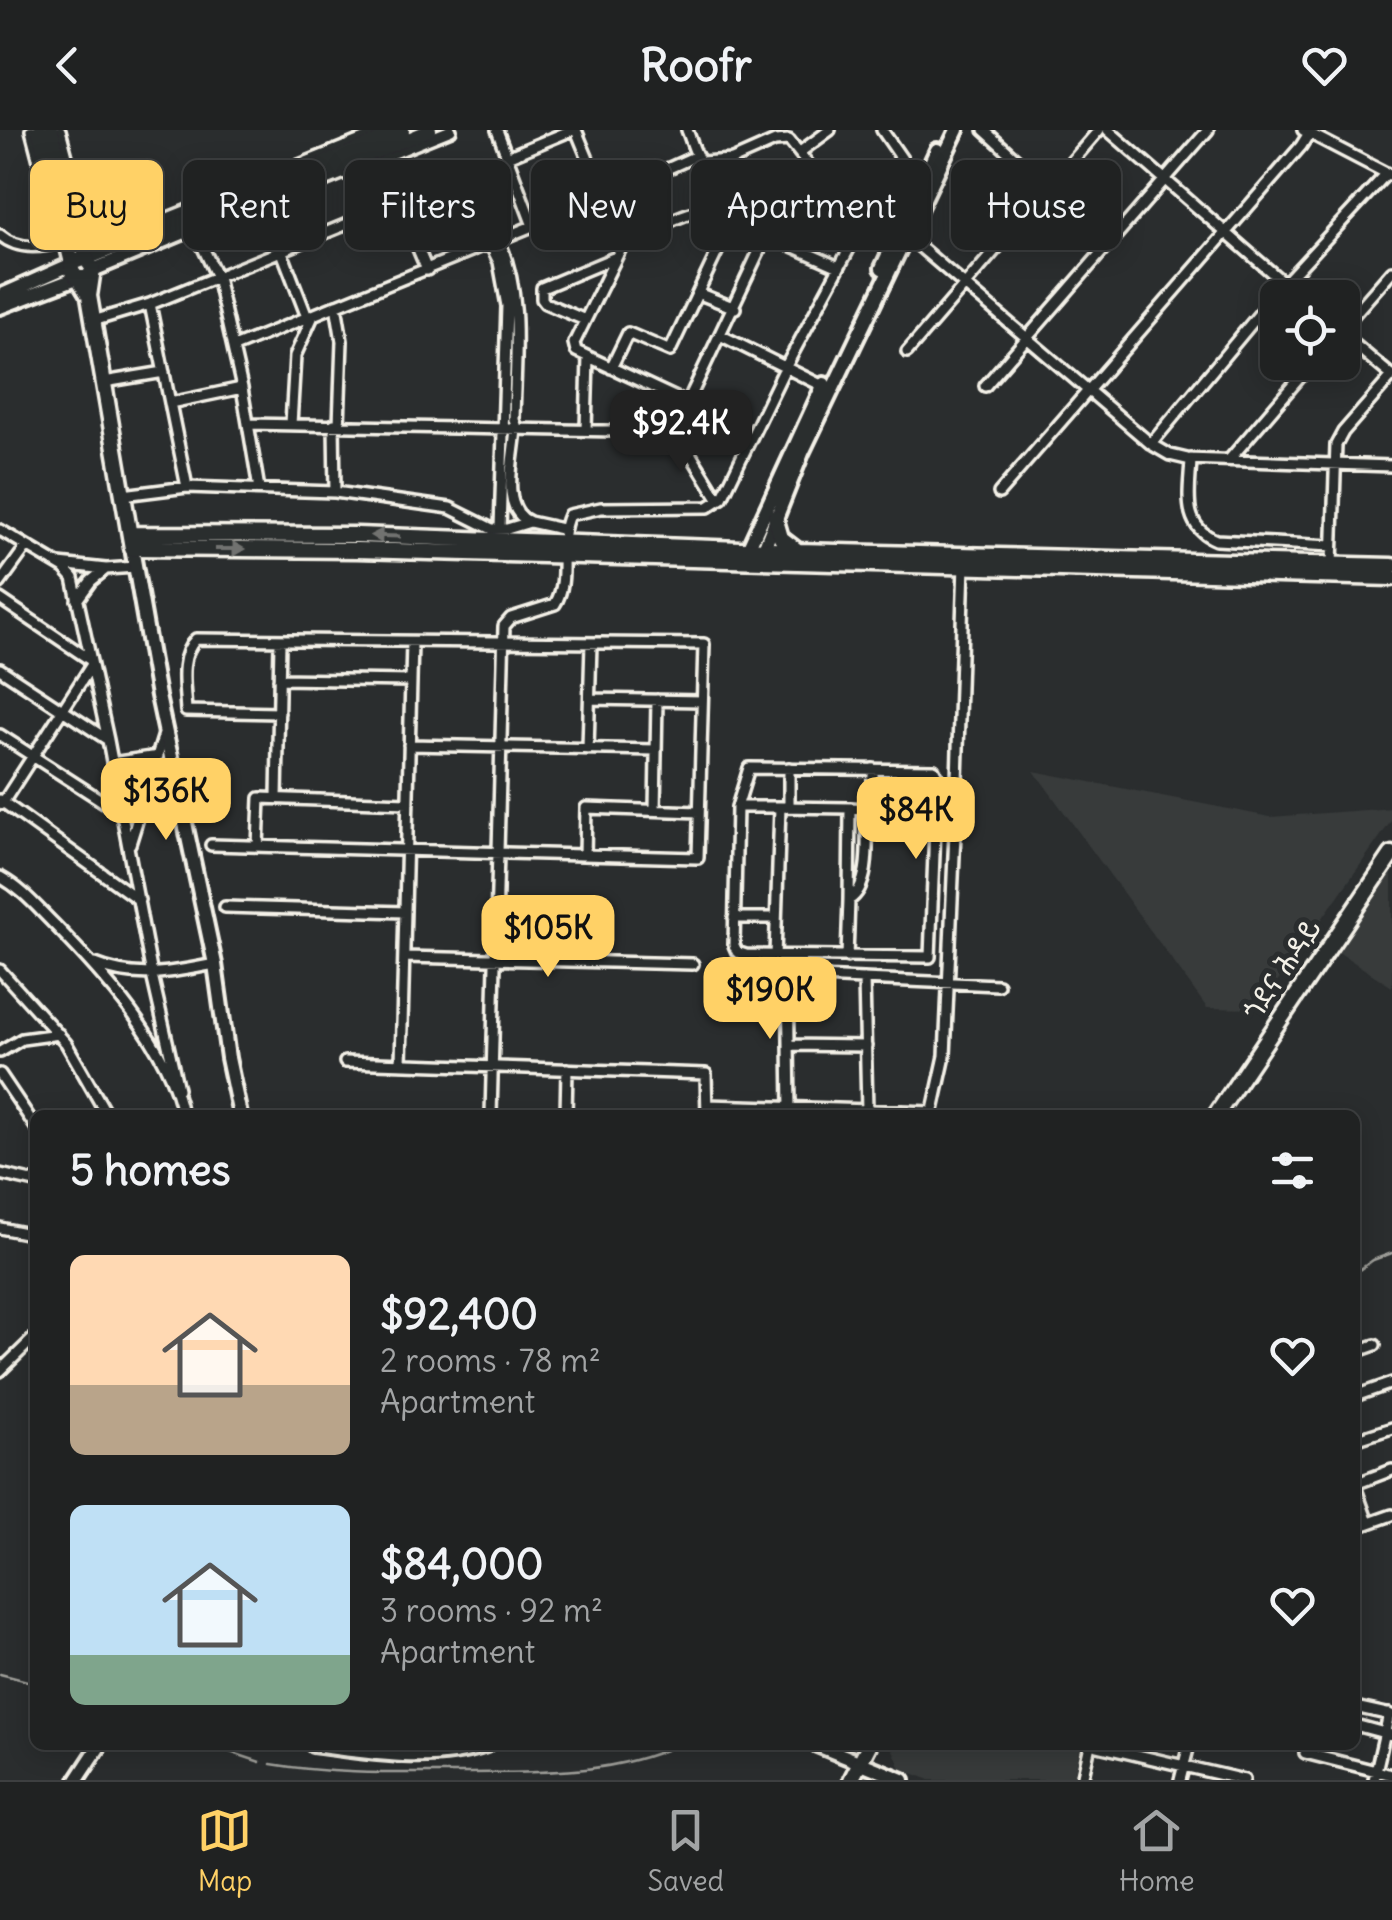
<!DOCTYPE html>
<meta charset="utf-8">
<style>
:root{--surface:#202222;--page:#282a2a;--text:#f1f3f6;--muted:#a2a4a5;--line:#3d3f40;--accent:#ffd166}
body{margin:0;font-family:Delius,"Noto Sans Ethiopic",sans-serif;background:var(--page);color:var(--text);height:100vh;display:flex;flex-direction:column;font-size:38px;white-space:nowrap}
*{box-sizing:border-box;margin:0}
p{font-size:32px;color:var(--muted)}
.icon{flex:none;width:55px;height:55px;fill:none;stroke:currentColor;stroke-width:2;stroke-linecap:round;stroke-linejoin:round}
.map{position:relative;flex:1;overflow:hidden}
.sheet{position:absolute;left:30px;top:980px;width:1330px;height:640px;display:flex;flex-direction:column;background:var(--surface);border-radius:15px;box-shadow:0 5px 25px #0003,0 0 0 2px var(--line)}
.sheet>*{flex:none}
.hud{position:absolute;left:30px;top:30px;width:1332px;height:90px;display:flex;gap:20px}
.buttons{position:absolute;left:1260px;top:150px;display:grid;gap:20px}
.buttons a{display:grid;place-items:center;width:100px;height:100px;border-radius:15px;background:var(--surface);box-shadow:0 5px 25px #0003,0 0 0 2px var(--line);font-size:50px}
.price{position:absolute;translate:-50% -85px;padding:0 22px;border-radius:20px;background:var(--accent);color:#111;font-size:32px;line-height:65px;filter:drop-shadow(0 2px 5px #0008)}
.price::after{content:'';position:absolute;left:50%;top:60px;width:30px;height:22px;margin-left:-15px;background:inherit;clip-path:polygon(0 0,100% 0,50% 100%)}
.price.active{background:#222;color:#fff}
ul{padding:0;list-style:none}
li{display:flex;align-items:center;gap:30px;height:250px;padding:0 40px}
li span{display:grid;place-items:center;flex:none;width:280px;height:200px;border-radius:15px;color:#555}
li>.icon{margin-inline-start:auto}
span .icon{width:120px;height:120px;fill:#fffc;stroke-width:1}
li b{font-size:42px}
h2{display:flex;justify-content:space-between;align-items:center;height:120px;padding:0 40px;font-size:42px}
.pill{padding:0 35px;border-radius:15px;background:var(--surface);box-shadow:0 5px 25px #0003,0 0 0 2px var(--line);font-size:35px;line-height:90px}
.pill.active{background:var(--accent);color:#111}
header{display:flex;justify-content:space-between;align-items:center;height:130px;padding:0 40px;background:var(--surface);font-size:45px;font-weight:700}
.dock{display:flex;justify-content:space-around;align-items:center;height:140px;border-top:2px solid var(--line);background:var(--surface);font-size:28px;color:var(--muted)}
.dock a{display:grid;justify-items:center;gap:5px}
.dock .active{color:var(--accent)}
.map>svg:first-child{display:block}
</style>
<header><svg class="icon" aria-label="back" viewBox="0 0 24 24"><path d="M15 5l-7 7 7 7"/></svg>Roofr<svg class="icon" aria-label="heart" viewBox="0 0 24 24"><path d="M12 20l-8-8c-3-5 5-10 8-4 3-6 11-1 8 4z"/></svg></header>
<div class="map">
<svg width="1392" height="1650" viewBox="0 0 1392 1650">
<rect width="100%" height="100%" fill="#2a2d2e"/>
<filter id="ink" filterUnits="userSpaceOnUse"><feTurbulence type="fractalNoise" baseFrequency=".01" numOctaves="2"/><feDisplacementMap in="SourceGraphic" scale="20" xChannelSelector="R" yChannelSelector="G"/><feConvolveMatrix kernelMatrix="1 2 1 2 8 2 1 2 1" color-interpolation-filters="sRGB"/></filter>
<g filter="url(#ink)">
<path fill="#373a3a" d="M 1034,641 L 1270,687 L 1392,678 L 1392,690 L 1262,874 L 1256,879 L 1207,878 Z
M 1392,738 L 1392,857 L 1335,820 Z
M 891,1615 L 1081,1615 L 1073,1650 L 930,1650 L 901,1639 Z"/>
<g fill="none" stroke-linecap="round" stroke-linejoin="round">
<path stroke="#9f9f9a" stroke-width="2.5" d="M 1355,1143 L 1373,1130 L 1392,1123
M 0,1544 L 35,1553
M 209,1615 L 260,1632
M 271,1634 C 335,1645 399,1643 464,1643 C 536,1642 610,1646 677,1615"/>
<g stroke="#f4f1e8" stroke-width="16">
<path id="street" d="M 31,0 L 57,100
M 60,0 L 82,84 L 79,95
M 497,0 L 533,96
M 576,0 L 623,114
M 984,0 L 1049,59
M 1108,0 L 1301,168
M 1303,0 L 1390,45
M 800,22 L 830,0
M 507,27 L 572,0
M 380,30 L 427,140
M 701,32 L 732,30 L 775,11 L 789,10 L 847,83 L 863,93 L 896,105
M 287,66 L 451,0
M 847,83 L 902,29 L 882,0
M 196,103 L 217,147 L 242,258 L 259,359
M 0,105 C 20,122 45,117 68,110
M 906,105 L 1151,314 L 1170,325 L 1187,329 L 1392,336
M 769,106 L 839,137
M 499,110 C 524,167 515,229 514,290 L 516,295 C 516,322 497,379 530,392
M 490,114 L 499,132 L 507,176 L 500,399
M 104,121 L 111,111 L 386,0
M 282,122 L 307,187
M 700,164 L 735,178
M 150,174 L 187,357
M 336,175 L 342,211 L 339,295
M 585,190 L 545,173 L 542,169 L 542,158 L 614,128
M 93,191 L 150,174 L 399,73
M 1342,198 L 1392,141
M 722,206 L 827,258
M 234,217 L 604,67 L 696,26
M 907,222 L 1099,0
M 611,238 L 628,203 L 670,221 L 729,97 C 724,90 712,80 701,81 C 685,81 640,106 623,114 L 574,213 L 576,221 L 689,274
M 104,252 L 164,242
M 985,256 L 1208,0
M 170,273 L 242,258
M 249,294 L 669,302 L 675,299 L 771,96 C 769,59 724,60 703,36 C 695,26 692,12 687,0
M 291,294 L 295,226 L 313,186
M 334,294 L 335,362
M 675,299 L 719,370
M 586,300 L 588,227
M 1151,314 L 1285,153 L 1387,43
M 1191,329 C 1190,361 1180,396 1216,410 L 1332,416
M 1229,330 L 1313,232
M 999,363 L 1301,16 L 1311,0
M 123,365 L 187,357 L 335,362 L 450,378 L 492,399 L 507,399 L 530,392 L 562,399
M 0,400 L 64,438 L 73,448 L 108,610 L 152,845 L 178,959
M 59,434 L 106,439 L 136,437
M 1332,434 L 1336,315 L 1343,302 L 1392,246 L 1342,204
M 0,453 L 26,417
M 0,469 L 89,529
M 77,470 L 91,451 L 106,439
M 0,539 L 108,610
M 279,549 L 411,551
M 590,569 L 702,571
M 0,605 L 121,683
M 409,615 L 656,620
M 588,619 L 591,513
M 112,633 L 158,626
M 749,638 L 934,640 L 937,646 L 930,827 L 746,825 L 737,822 L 734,815 L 737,677 Z
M 789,638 L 789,677
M 277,668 L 280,511
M 0,670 L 139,770
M 2,674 L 91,536
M 737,677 L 780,677 L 775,826
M 780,677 L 850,678
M 873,679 L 873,639
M 655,680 L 657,570
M 130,714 L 164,604
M 211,715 L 698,728 L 704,514 L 196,509 C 178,527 185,558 186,581 L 279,583
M 258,716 L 260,668 L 408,673
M 585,725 L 586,678 L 699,682
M 0,747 C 22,759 36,776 53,793 C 100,841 171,917 182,985
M 849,770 L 850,678 L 867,679
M 225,777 L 405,782
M 734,788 L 776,788
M 404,827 L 693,834
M 847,827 L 849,770 C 873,755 866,705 867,679 L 956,681 L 964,434
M 95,834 C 136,851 173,842 215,834
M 0,840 L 66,913 L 107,985
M 727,843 L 998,855
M 788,846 L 790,978
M 864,849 L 867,980
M 789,915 L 866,916
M 0,922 L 22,909 L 59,904
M 345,932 L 706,944 L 707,985
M 401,933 L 412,512
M 0,944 L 35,996
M 707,975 L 933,982
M 491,985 L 504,496 L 511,488 L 555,474 C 571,449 556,413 569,385 L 601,378 L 708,377 L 722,368 L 785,238 L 863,93
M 566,985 L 567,939
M 932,985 L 945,926 L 956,681
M 0,1044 L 35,1052
M 0,1098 L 35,1105
M 1355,1222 L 1375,1215
M 0,1241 L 35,1207
M 1355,1266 L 1392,1253
M 1355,1310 L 1392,1298
M 1355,1354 L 1392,1340
M 1355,1356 L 1368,1393
M 1355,1398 L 1392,1385
M 1355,1577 L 1391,1585
M 1355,1595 L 1392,1605
M 1094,1615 L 1244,1650
M 1305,1623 L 1392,1645
M 1082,1650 L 1090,1615
M 1180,1650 L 1189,1615
M 1374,1650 L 1389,1584"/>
</g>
<g stroke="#f4f1e8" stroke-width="20">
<path id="secondary" d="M 87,129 L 403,0
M 882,138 L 937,20
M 93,140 L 430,0
M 0,166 L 72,134
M 0,177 L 77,148
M 132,418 L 158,566 L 215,834 L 228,928 L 240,985
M 748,419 L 824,254
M 760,429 L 802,323 L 957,0
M 313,1615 C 368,1622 432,1634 486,1615
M 817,1615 L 903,1650
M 77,1650 L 100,1615"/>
</g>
<g stroke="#f4f1e8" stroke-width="21">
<path id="primary" d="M 39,0 L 72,133
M 51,0 L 87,129
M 78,148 L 89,166 L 93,139 L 85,128 L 72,133 L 71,140 L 77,148 L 87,148 L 92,142
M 89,166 L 132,418 L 357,420 L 1392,448
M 775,387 L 781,408 L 798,421
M 130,404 L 357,405 L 798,421 L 1392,436
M 1216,985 L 1392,724
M 851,1650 L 869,1615"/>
</g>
<use href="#street" stroke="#2a2d2e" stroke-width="9"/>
<use href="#secondary" stroke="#2a2d2e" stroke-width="12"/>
<use href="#primary" stroke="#2a2d2e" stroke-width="14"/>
</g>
<defs><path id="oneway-solid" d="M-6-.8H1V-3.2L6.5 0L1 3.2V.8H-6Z" transform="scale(2.5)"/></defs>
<g fill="#71726f">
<use href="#oneway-solid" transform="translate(385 406) rotate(-178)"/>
<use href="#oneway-solid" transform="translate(230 419)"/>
</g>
</g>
<g text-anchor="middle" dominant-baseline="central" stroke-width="10" stroke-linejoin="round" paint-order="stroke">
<g font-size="28" fill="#f4f1e8" stroke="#2a2d2e">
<text transform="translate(1282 839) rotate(-56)">ጎደና ሕዳይ</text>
</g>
</g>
</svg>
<div class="buttons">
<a><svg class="icon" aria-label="locate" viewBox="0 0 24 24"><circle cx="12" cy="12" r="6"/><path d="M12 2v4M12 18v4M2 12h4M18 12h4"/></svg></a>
</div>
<b class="price active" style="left:681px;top:345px">$92.4K</b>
<b class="price" style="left:166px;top:713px">$136K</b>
<b class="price" style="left:916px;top:732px">$84K</b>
<b class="price" style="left:548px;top:850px">$105K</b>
<b class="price" style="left:770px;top:912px">$190K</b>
<div class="hud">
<a class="pill active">Buy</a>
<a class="pill">Rent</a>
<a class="pill">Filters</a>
<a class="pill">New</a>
<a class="pill">Apartment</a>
<a class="pill">House</a>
</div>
<section class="sheet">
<h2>5 homes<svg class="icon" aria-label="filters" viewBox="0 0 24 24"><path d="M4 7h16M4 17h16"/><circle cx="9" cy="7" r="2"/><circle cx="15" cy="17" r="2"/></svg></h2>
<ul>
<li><span style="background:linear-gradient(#ffd9b3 65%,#b9a48a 0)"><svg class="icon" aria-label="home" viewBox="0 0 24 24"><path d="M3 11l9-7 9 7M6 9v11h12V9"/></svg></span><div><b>$92,400</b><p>2 rooms · 78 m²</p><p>Apartment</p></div><svg class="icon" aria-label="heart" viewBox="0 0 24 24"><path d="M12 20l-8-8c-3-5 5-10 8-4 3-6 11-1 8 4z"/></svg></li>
<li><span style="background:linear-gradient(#bfe0f5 75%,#7fa58c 0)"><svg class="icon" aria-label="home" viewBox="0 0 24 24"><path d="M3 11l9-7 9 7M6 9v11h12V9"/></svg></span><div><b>$84,000</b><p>3 rooms · 92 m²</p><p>Apartment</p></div><svg class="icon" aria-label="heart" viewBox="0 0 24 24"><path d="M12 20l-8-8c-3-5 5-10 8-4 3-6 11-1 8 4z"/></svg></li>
</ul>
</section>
</div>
<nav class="dock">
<a class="active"><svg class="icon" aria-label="map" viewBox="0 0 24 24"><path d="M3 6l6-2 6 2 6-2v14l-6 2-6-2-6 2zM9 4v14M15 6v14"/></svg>Map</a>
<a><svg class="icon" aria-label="saved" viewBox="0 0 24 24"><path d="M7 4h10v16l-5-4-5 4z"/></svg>Saved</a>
<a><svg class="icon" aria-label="home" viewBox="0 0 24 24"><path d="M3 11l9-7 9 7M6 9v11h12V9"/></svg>Home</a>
</nav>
